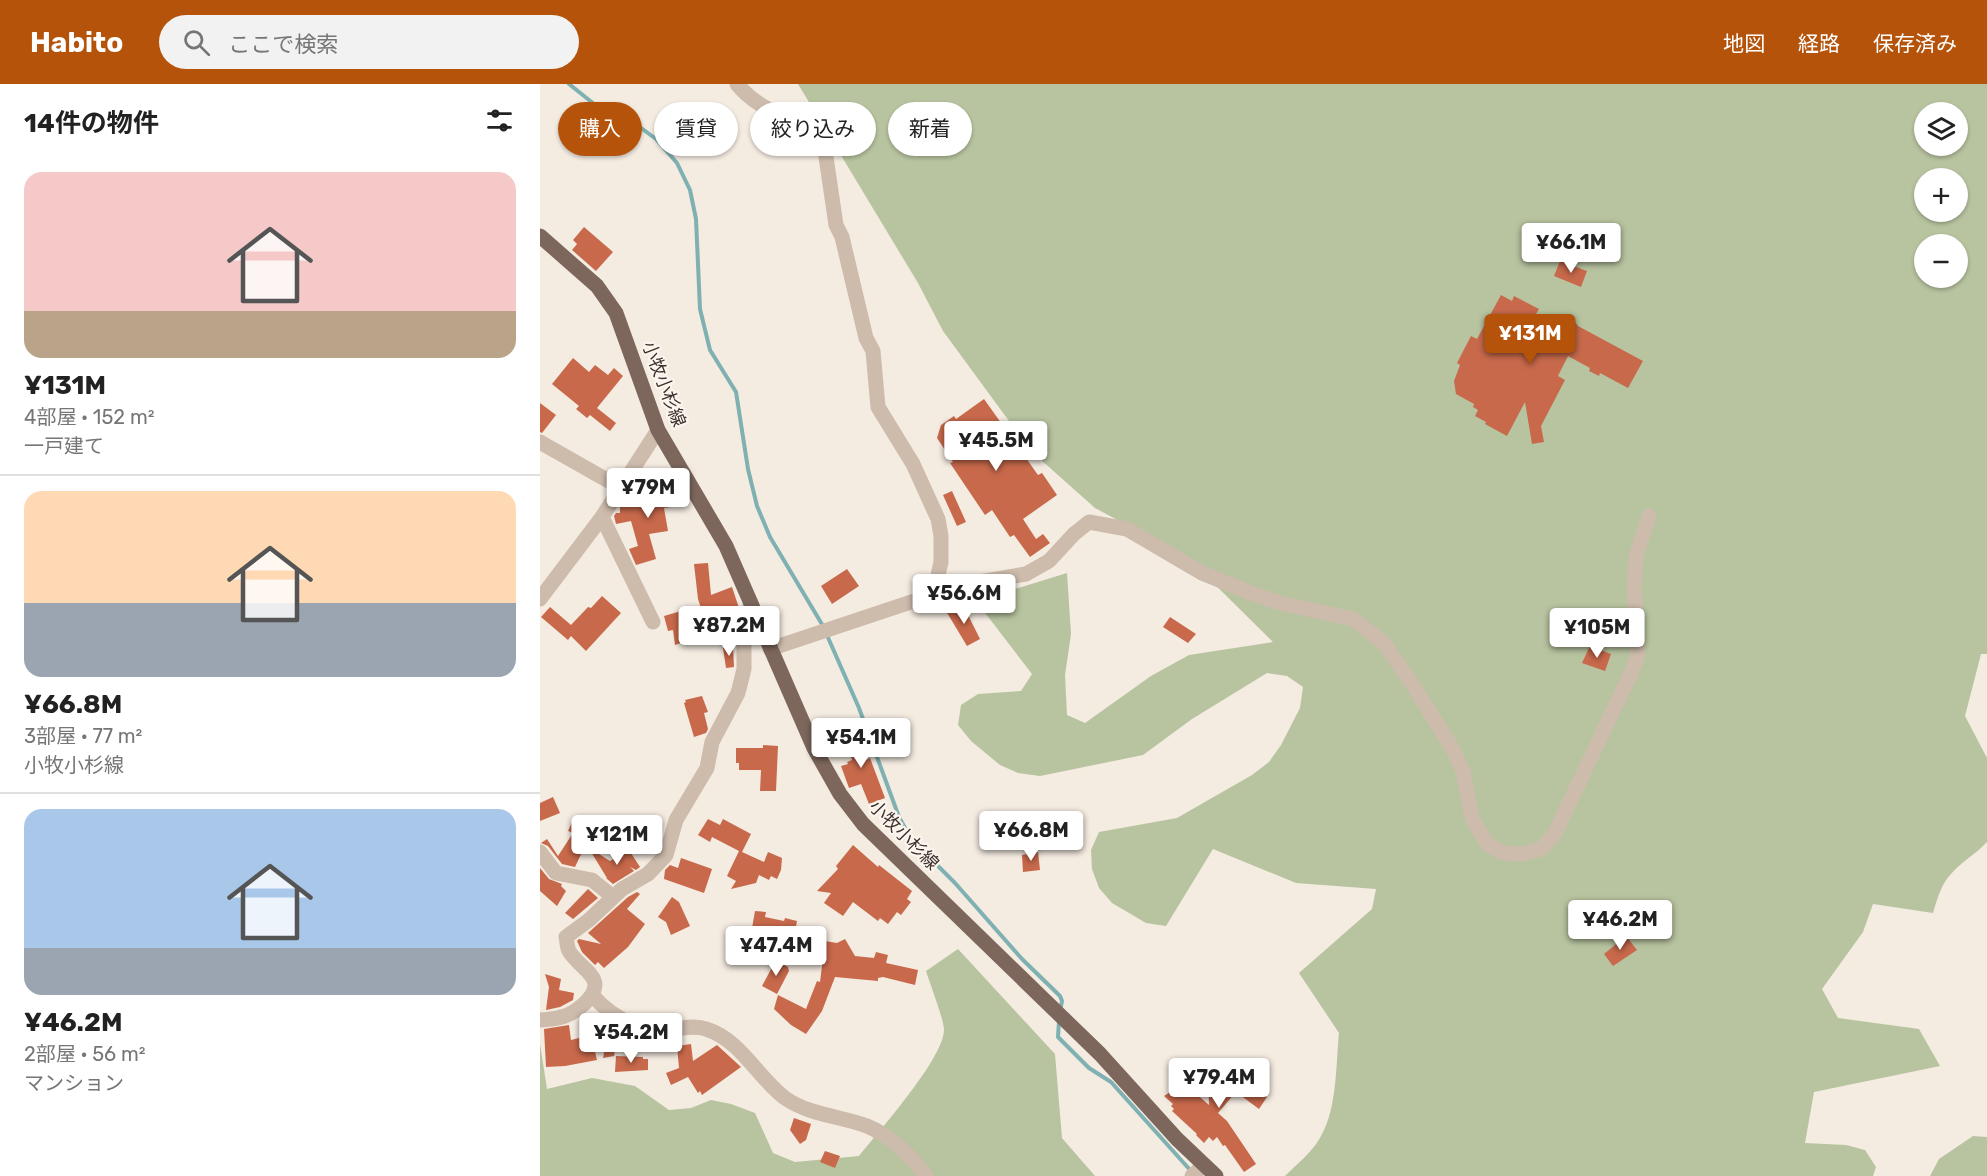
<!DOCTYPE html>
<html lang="ja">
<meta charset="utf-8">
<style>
:root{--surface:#fff;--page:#f2f2f2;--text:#222;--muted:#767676;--line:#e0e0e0;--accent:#b45309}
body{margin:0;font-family:Rubik,"Noto Sans JP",sans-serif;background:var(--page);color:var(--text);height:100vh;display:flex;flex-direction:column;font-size:22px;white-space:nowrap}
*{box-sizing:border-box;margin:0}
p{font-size:20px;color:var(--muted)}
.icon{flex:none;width:33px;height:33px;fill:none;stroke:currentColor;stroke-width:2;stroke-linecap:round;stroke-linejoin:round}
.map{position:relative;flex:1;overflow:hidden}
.details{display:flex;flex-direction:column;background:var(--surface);width:540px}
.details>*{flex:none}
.top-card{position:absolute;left:18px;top:18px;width:570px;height:54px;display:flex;gap:12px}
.controls{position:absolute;left:1374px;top:18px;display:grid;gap:12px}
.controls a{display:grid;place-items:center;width:54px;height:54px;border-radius:50%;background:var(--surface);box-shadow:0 2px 4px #0004;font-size:30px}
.price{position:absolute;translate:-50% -51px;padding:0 14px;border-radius:6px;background:#fff;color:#222;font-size:20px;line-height:39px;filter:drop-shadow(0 2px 3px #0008)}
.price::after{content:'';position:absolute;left:50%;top:36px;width:18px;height:14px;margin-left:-9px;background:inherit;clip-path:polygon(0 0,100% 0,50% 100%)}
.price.active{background:var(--accent);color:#fff}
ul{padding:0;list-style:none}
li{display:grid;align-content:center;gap:12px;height:318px;padding:0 24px}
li+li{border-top:2px solid var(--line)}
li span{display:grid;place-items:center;height:186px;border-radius:18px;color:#555}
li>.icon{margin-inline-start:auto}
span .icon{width:108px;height:108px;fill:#fffc;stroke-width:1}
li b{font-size:26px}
h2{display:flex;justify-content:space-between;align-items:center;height:72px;padding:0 24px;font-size:26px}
.chip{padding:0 21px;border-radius:27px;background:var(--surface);box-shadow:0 2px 4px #0004;font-size:21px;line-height:54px}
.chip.active{background:var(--accent);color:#fff}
header{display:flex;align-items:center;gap:36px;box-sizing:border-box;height:84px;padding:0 30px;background:var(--accent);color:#fff}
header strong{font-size:28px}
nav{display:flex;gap:33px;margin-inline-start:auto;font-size:21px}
.search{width:420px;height:54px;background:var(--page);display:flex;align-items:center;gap:15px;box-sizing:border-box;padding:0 21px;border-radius:33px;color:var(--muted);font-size:22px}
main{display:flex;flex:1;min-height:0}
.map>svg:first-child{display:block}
</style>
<header>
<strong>Habito</strong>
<div class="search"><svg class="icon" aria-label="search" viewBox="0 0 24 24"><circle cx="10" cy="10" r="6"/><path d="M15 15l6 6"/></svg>ここで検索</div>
<nav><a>地図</a><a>経路</a><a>保存済み</a></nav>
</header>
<main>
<section class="details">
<h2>14件の物件<svg class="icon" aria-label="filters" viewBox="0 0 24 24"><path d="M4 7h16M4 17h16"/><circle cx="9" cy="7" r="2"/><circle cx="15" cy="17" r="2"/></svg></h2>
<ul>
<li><span style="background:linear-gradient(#f6c9c9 75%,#b9a48a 0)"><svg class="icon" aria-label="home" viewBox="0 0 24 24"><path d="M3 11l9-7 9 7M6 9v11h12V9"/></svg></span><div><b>¥131M</b><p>4部屋 · 152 m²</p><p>一戸建て</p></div></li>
<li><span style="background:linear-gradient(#ffd9b3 60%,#9aa5b1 0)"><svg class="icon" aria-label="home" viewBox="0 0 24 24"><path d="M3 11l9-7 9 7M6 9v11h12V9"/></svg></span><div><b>¥66.8M</b><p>3部屋 · 77 m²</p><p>小牧小杉線</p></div></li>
<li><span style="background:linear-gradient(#a9c7e8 75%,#9aa5b1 0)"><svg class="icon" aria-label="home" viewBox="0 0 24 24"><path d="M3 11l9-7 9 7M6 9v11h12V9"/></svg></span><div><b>¥46.2M</b><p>2部屋 · 56 m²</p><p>マンション</p></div></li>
</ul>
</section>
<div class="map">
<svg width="1447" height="1092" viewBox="0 0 1447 1092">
<rect width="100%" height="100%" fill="#f4ebe1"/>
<path fill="#b8c4a0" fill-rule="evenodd" d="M 258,0 L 1447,0 L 1447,570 L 1441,570 L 1425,632 L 1447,674 L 1447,758 C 1436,770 1421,778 1411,790 C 1401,800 1397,816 1393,829 L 1333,820 L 1323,848 L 1282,905 L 1298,934 L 1379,945 L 1400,982 L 1274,1008 L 1265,1059 L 1306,1061 L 1325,1066 L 1336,1083 L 1333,1092 L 745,1092 C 758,1079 774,1067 782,1050 C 797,1023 796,980 799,949 L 759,889 L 832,825 L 836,805 L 756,799 L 673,765 L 626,842 L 606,839 L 572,819 L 559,804 L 552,785 L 551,766 L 559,748 L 637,734 L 712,691 L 729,678 L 741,661 L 760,624 L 763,603 L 747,592 L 727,589 L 652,635 L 603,671 L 500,692 L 478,689 L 460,681 L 431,657 L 418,641 L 421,621 L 438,610 L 481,607 L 492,590 L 436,517 L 527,489 L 531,550 L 525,591 L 527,631 L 545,639 L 611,592 L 649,571 L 733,558 L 647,473 L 555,424 L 491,367 L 403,247 L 378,199 ZM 1384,28 L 1418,28 L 1418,62 L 1384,62 ZM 1384,94 L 1418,94 L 1418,128 L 1384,128 ZM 1384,160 L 1418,160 L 1418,194 L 1384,194 Z
M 418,865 L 515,970 L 522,1054 L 555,1092 L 0,1092 L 0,960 L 7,1005 L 52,994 L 95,1002 L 129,1026 L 151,1024 L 171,1016 L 191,1020 L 215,1029 L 233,1069 L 255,1078 L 319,1072 C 338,1048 405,973 404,945 C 403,933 390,900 386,887 Z
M 1433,1052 L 1447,1053 L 1447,1092 L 1390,1092 L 1399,1075 Z"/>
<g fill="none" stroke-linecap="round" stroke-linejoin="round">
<path stroke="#7fb0b2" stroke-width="4" d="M 29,0 L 54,20 L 97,41 L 116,55 L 137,79 L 150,106 L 156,135 L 160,225 L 170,266 L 196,308 L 208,385 L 217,422 L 230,453 L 283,542
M 286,549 L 319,624 L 359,733 L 371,755 L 415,799 L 482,875 L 520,912 L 522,917 L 520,927
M 519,937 L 518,953 L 549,984 L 571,998 L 651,1087"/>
</g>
<path fill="#c8694b" d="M 44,143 L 73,168 L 56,187 L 32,166 L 37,160 L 33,156 Z
M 1020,177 L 1047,187 L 1041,203 L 1014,192 Z
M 961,211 L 972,217 L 974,212 L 999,225 L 996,230 L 1018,242 L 1022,234 L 1034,237 L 1038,242 L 1103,277 L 1088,304 L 1060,289 L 1059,292 L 1049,287 L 1050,284 L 1028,272 L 1018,292 L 1025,296 L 1001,342 L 1004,358 L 992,360 L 985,318 L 967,352 L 945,340 L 946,338 L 935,332 L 938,326 L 933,323 L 934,320 L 916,310 L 914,297 L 920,281 L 917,279 L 931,252 L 937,255 Z
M 33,274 L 49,288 L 55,281 L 68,291 L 74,284 L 83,292 L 57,324 L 76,339 L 70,347 L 50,331 L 47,334 L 36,325 L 39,322 L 12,300 Z
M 444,315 L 498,391 L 502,389 L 517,411 L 483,435 L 496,455 L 503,450 L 510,459 L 490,473 L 474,451 L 470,453 L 452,426 L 445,431 L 410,379 L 413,378 L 397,354 L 401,341 L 414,332 L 416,335 Z
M 0,319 L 16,331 L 2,349 L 0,348 Z
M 135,401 L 138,422 L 124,424 L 128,447 L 109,450 L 116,475 L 96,481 L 89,465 L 98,462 L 91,437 L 76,440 L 74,432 L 76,429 L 80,429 L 80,423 L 86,422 L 85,419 L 103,415 L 91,408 Z
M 412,407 L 426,438 L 417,442 L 403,411 Z
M 168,479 L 171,511 L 192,503 L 199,524 L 180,531 L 184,544 L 135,561 L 133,546 L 128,547 L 124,532 L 141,527 L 146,545 L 167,543 L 158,515 L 154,480 Z
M 307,485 L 319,502 L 292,520 L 281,502 Z
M 62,512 L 81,529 L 46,567 L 31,552 L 28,556 L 1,533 L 10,523 L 31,541 L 48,523 L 51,524 Z
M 423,521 L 440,555 L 427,562 L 406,527 Z
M 630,533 L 656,550 L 648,559 L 623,543 Z
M 193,562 L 194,583 L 186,584 L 183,564 Z
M 1050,562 L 1071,570 L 1065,587 L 1042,579 Z
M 162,612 L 168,628 L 164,629 L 168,645 L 166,649 L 154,653 L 144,619 L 146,618 L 145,616 Z
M 317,643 L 326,676 L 330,674 L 345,714 L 329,720 L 321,700 L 309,704 L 301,682 L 308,680 L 307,678 L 312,676 L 304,647 Z
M 223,661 L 238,662 L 236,707 L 220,707 L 221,686 L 199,686 L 199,679 L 196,679 L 196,664 L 223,664 Z
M 13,713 L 20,729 L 0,737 L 0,719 Z
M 86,732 L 118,759 L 110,769 L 78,742 Z
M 37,735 L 54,743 L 35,783 L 22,780 L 8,762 L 1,759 L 7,755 L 18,772 L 33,749 L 28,747 L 33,736 Z
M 168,735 L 180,741 L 183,735 L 211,750 L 202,768 L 224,778 L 228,768 L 242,774 L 241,786 L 237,795 L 231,792 L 229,796 L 219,791 L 216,799 L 191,805 L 196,797 L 187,792 L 199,767 L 172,753 L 170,758 L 158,751 Z
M 313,761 L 338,783 L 339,781 L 372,807 L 367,815 L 371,818 L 361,831 L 357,828 L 348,840 L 340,834 L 338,837 L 313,818 L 303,832 L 284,819 L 291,809 L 277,807 L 298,785 L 296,782 Z
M 48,763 L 70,777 L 89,766 L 100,783 L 96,786 L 90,783 L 94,787 L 73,800 L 66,794 L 67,794 Z
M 498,768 L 500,786 L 483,788 L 482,771 Z
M 141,774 L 172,785 L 164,809 L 124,795 L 125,786 L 130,781 L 138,784 Z
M 0,784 L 9,795 L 22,800 L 21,802 L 26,807 L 17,822 L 0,807 Z
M 48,805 L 58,814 L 33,835 L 25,829 Z
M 97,808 L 100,810 L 87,825 L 105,840 L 88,863 L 64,884 L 58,878 L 55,881 L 42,868 L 37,857 L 39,855 L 61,860 L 48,849 L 88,813 Z
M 132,813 L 139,818 L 150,842 L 131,851 L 126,838 L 118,833 Z
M 215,827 L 226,828 L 225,833 L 244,837 L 245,834 L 257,837 L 253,859 L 219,851 L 212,844 Z
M 1086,852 L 1097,866 L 1073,882 L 1064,870 Z
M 305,855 L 315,872 L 334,874 L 336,868 L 348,871 L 346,879 L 378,886 L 375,901 L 343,893 L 338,894 L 338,897 L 295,893 L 282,927 L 266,950 L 251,941 L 234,925 L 238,911 L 266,925 L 277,897 L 280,898 L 285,857 L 297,859 Z
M 236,876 L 248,883 L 249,887 L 237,910 L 222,902 Z
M 5,890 L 21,895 L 19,906 L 34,909 L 33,916 L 20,923 L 6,926 L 9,903 Z
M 29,941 L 31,956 L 51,951 L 57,976 L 25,982 L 6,983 L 4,945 Z
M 69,942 L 79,944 L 74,972 L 63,974 Z
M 151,960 L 153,977 L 177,961 L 201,983 L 162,1011 L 160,1007 L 158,1009 L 148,993 L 131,1001 L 126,989 L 139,984 L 137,962 Z
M 76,972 L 103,973 L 103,975 L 108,975 L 108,986 L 75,988 Z
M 717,981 L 728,989 L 716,1006 L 727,1013 L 719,1025 L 696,1008 L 678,1029 L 687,1037 L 716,1080 L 704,1088 L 685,1061 L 683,1062 L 677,1053 L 673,1057 L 669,1053 L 664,1059 L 656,1051 L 657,1050 L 632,1027 L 634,1025 L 631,1022 L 633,1020 L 624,1012 L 644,999 L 669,1021 L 668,989 L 701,990 L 704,986 L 710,991 Z
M 254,1034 L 271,1040 L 266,1056 L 260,1060 L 250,1046 Z
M 285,1067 L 300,1072 L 295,1084 L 280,1078 Z"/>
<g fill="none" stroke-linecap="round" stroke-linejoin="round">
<path stroke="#cdbbac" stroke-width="15" d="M 197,0 C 208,14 231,30 249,32 C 267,34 262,28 281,39 L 296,141 L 302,153 L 326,254 L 333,267 L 338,323 L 373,380 L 398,435 L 401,452 L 401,478 L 396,500 L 397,509
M 0,358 L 81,404
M 62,433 L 113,538
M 0,515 L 62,433 L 118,346
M 230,565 L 422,501 L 486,490 L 509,477 L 534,450 L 549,438 L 587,445 L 662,489 L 711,509 L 740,519 L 813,535 L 843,558 L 873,601 L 912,664 L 923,687 L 932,734 L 947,760 L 964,769 L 982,770 L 1001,765 L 1014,751 L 1091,589 L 1098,571 L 1094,503 L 1096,472 L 1109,432
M 0,768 L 16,789 L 52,796 L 72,812
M 53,912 C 76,938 101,946 134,945 C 144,944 156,941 166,945 C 201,956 217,993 245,1014 C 269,1031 300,1032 327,1042 C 351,1052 371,1072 386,1092
M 0,936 C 18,935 30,933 44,920 C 71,894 41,887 29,867 C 27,863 27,857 26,853 L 49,836 L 82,805 L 108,790 L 126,771 L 136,736 L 167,684 L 172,658 L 198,609 L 204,585 L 204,541 L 211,519
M 652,1092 L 664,1081"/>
<path stroke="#7d675c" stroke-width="15" d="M 0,152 L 57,202 L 76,229 L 118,346 L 186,462 L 274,664 L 300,710 L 323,740 L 560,970 L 637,1055 L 676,1092"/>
</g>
<g text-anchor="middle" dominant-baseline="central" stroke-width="4.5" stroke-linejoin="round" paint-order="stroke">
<g font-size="18" fill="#3b302b" stroke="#fbf5ee">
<text transform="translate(124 300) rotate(69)">小牧小杉線</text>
<text transform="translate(364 751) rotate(45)">小牧小杉線</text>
</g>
</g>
</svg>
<div class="controls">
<a><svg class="icon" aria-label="layers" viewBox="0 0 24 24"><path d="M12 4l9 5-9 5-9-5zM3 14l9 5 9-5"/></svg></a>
<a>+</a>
<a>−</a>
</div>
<b class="price" style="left:1031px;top:190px">¥66.1M</b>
<b class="price active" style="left:990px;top:281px">¥131M</b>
<b class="price" style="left:456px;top:388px">¥45.5M</b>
<b class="price" style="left:108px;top:435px">¥79M</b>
<b class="price" style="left:424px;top:541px">¥56.6M</b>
<b class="price" style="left:189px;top:573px">¥87.2M</b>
<b class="price" style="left:1057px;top:575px">¥105M</b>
<b class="price" style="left:321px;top:685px">¥54.1M</b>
<b class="price" style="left:491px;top:778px">¥66.8M</b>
<b class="price" style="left:77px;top:782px">¥121M</b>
<b class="price" style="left:1080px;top:867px">¥46.2M</b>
<b class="price" style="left:236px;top:893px">¥47.4M</b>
<b class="price" style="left:91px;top:980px">¥54.2M</b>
<b class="price" style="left:679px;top:1025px">¥79.4M</b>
<div class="top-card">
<a class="chip active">購入</a>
<a class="chip">賃貸</a>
<a class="chip">絞り込み</a>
<a class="chip">新着</a>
</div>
</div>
</main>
